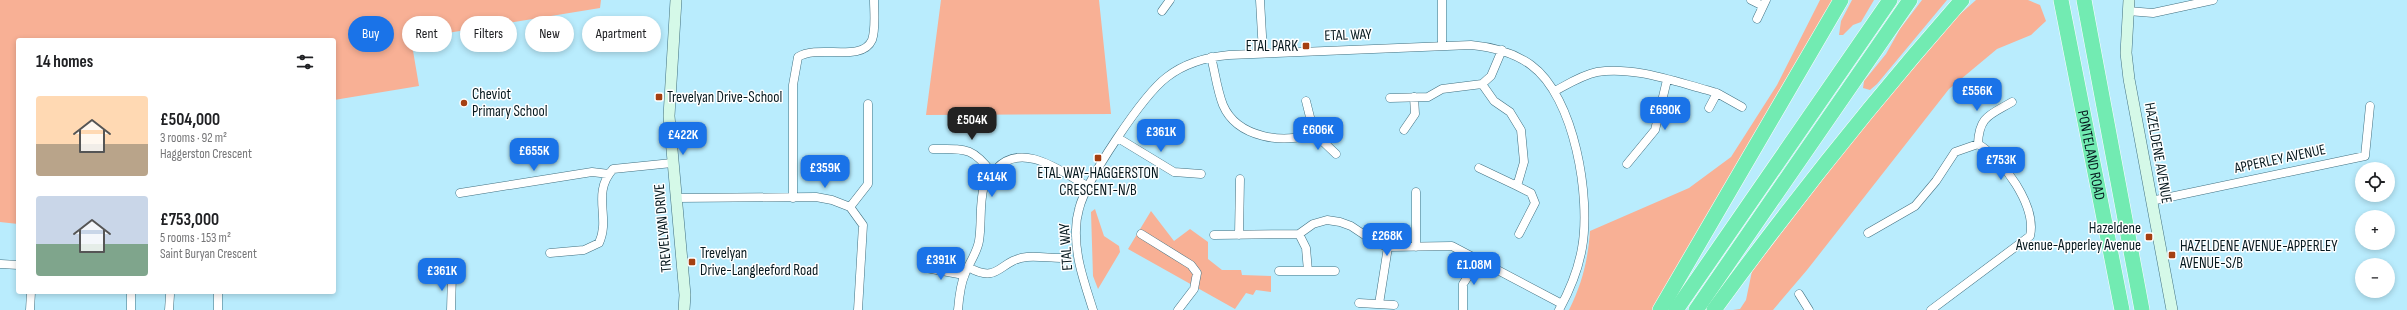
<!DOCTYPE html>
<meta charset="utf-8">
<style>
:root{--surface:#fff;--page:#f6f6f6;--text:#202124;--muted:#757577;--accent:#1a73e8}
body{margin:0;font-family:"Sofia Sans Condensed",sans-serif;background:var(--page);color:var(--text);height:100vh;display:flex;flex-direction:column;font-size:15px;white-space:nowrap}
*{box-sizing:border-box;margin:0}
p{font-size:13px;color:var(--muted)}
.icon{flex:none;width:22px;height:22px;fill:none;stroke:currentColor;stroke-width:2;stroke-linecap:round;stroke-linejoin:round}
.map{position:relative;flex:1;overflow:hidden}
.side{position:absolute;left:16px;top:38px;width:320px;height:256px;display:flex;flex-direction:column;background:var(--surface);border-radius:4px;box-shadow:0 2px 6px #0003}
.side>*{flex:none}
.hud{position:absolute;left:348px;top:16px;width:380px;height:36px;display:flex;gap:8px}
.buttons{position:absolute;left:2355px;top:162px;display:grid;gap:8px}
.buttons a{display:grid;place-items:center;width:40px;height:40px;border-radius:50%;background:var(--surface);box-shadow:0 2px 6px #0003;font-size:20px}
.price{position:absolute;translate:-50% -34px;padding:0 9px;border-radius:8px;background:var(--accent);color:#fff;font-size:13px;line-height:26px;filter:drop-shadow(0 1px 2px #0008)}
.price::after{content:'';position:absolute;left:50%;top:24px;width:12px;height:9px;margin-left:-6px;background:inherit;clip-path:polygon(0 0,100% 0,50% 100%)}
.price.selected{background:#222;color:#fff}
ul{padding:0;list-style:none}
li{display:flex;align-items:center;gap:12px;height:100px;padding:0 20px}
li span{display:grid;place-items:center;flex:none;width:112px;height:80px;border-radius:4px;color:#555}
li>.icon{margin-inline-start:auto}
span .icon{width:48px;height:48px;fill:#fffc;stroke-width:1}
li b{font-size:17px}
h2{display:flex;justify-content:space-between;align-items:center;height:48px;padding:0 20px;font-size:17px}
.tag{padding:0 14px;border-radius:18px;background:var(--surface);box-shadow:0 2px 6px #0003;font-size:14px;line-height:36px}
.tag.selected{background:var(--accent);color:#fff}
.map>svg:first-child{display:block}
</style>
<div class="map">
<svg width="2407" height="310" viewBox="0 0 2407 310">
<rect width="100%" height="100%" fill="#b9ecfd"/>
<path fill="#f8b095" d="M 0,0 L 601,0 L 600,8 L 411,39 L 419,86 L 334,100 L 334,40 L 18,40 L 18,224 L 0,222 Z
M 941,0 L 1099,0 L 1111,114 L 926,115 Z
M 1820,0 L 1834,0 L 1653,310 L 1569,310 C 1582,284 1588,260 1590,231 L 1689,188 L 1731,157 L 1777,85 Z
M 1852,0 L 1874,0 L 1861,22 L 1853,25 L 1843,35 L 1839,35 L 1841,21 Z
M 1922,0 L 1947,0 L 1877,84 L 1870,90 L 1863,88 L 1864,81 L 1886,54 L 1900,29 Z
M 1976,0 L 2028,0 L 2040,5 L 2046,21 L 2031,35 L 1997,49 L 1949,89 L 1807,270 L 1773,310 L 1733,310 L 1740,309 L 1746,300 L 1752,271 L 1857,135 L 1958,16 Z
M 1095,209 L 1104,236 L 1119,246 L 1120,252 L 1098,289 L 1093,276 L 1091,212 Z
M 1151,211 L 1174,241 L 1190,229 L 1208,242 L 1208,259 L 1222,270 L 1241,270 L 1242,275 L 1271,276 L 1271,292 L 1256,290 L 1253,295 L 1246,293 L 1235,309 L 1128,249 Z"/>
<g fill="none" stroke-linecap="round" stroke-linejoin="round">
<g stroke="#417080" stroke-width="9">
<path id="street" d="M 1260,0 L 1263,53
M 1442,0 L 1442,45
M 1751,0 L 1763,6
M 1162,11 L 1170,0
M 2128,11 L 2153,13 L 2213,0
M 1757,19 L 1766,0
M 1502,50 L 1491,76 L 1482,84 L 1494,101 L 1510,112 L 1521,130 L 1524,162 L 1517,186 L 1531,193 L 1535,203 L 1519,234
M 1211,57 C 1215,72 1217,90 1223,105 C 1237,138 1285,145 1314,133 L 1306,101
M 1555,91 C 1568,84 1582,75 1597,72 C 1632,66 1673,81 1707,90 L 1717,93 L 1742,107
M 1390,98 L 1428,97 L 1442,89 L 1482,84
M 1709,108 L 1717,93
M 1404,130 L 1415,114 L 1414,97
M 1314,133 L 1336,154
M 1118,138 L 1174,172 L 1201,174
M 1978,144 C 1979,116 1990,115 2012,102
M 933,149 C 964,149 972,146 992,173
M 1627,164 L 1655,130 L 1667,80
M 1479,168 L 1517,186
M 1416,192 L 1416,247
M 460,193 L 592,172 L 609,174
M 676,198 L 816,197 L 832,200 L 850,207 L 863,225 L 858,310
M 793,198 L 793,85 L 798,57 C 819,44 862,63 872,40 C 876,29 874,11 874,0
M 2151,201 L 2365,156 L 2370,106
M 850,207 L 868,184 L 868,104
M 1868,233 L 1915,206 L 1936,181 L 1955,152 L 1978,144 C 2003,159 2037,206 2030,236 L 1931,310
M 1141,234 L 1191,265 L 1197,273 L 1194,289 L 1178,310
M 1299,234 L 1306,248 L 1308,271
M 1214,235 L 1299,234 L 1313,224 L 1327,220 L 1340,222 L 1351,226 L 1375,242 L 1388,247 L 1452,246 L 1562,304
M 1239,235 L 1240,179
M 550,253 L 584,250 L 599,243 C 611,217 591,194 613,169 L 672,163
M 1,264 L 18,265
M 968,267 C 1000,285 998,260 1027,257 C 1038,256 1050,258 1061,258
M 926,268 L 964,275
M 1279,271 L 1335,271
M 1799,294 L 1809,310
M 1359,303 L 1394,305
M 1379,304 L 1388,247
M 30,310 L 31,292
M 131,310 L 131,292
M 169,310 L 170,295
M 218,310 L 218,292
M 451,310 L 452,274
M 958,310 C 959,298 960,285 965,274 C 969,263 977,253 979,241 C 982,223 979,204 984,186 C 986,180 991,174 996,169 C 1023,140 1063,173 1089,187
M 1093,310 C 1085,284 1075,258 1076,230 C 1076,224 1077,216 1079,209 C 1086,180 1143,95 1167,77 C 1185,63 1207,57 1229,55 L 1471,45 C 1493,47 1513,52 1531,65 C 1575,97 1591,198 1582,248 C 1578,271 1570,290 1559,310
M 1463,310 L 1463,284 L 1479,260"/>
</g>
<g stroke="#417080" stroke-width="12">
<path id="secondary" d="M 676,0 L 669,116 L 685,295 L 684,310
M 2129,0 L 2126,53 L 2129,79 L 2172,310"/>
</g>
<g stroke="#fff" stroke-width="16">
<g id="highway">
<path id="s1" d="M 2061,0 L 2122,310"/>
<path d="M 2084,0 L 2142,310"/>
<path d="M 1660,310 L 1841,0"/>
<path d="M 1676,310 L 1890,0"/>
<path d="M 1696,310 L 1910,0"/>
<path d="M 1714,310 C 1792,203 1874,100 1962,0"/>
</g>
</g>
<use href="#street" stroke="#fff" stroke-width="8"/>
<use href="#secondary" stroke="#d5f9e8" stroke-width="11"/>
<use href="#highway" stroke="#72ebb2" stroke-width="15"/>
</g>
<g fill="#a54012" stroke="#fff" stroke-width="1.5">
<rect x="1302" y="42" width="8" height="8" rx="2"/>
<rect x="655" y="93" width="8" height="8" rx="2"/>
<circle cx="464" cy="103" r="4"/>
<rect x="1094" y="154" width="8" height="8" rx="2"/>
<rect x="2145" y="233" width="8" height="8" rx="2"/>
<rect x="2168" y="251" width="8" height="8" rx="2"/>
<rect x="688" y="258" width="8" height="8" rx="2"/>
</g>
<g text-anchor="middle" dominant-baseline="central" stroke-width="3" stroke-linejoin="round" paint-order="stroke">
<g font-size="15" fill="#06191f" stroke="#fff">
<text transform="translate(1348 35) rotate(-2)">ETAL WAY</text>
<text transform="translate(2158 153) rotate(80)">HAZELDENE AVENUE</text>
<text stroke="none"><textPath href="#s1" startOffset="158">PONTELAND ROAD</textPath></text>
<text transform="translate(2280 159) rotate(-12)">APPERLEY AVENUE</text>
<text transform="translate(663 228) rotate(-95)">TREVELYAN DRIVE</text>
<text transform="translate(1066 247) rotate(-94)">ETAL WAY</text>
</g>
<g font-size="15" fill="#06191f" stroke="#fff" text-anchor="start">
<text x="1298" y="46" text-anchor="end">ETAL PARK</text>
<text x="472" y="94">Cheviot<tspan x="472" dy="17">Primary School</tspan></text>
<text x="667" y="97">Trevelyan Drive-School</text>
<text x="1098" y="173" text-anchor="middle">ETAL WAY-HAGGERSTON<tspan x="1098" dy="17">CRESCENT-N/B</tspan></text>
<text x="2141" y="228" text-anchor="end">Hazeldene<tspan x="2141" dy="17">Avenue-Apperley Avenue</tspan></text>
<text x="2180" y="246">HAZELDENE AVENUE-APPERLEY<tspan x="2180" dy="17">AVENUE-S/B</tspan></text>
<text x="700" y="253">Trevelyan<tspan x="700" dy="17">Drive-Langleeford Road</tspan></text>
</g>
</g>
</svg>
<div class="buttons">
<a><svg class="icon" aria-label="locate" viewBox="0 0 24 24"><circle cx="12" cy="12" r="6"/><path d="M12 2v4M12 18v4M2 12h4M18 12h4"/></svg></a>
<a>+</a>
<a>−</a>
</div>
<b class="price" style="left:1977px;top:112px">£556K</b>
<b class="price" style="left:1665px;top:131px">£690K</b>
<b class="price selected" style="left:972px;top:141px">£504K</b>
<b class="price" style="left:1318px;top:151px">£606K</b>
<b class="price" style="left:1161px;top:153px">£361K</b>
<b class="price" style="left:683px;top:156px">£422K</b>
<b class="price" style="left:534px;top:172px">£655K</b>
<b class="price" style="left:2001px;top:181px">£753K</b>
<b class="price" style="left:825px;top:189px">£359K</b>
<b class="price" style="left:992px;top:198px">£414K</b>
<b class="price" style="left:1387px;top:257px">£268K</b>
<b class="price" style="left:941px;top:281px">£391K</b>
<b class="price" style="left:1474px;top:286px">£1.08M</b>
<b class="price" style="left:442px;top:292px">£361K</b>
<div class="hud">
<a class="tag selected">Buy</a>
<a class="tag">Rent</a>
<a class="tag">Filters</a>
<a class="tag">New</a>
<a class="tag">Apartment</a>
</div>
<section class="side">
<h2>14 homes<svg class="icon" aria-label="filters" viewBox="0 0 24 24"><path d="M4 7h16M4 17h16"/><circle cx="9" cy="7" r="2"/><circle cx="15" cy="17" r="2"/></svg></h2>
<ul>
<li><span style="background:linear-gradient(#ffd9b3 60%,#b9a48a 0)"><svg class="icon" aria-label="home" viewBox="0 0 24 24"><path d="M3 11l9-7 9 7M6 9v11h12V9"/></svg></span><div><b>£504,000</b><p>3 rooms · 92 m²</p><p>Haggerston Crescent</p></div></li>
<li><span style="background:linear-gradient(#c9d6e8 60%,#7fa58c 0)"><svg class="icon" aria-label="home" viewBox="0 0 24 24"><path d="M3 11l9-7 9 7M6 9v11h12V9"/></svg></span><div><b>£753,000</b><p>5 rooms · 153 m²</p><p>Saint Buryan Crescent</p></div></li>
</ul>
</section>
</div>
